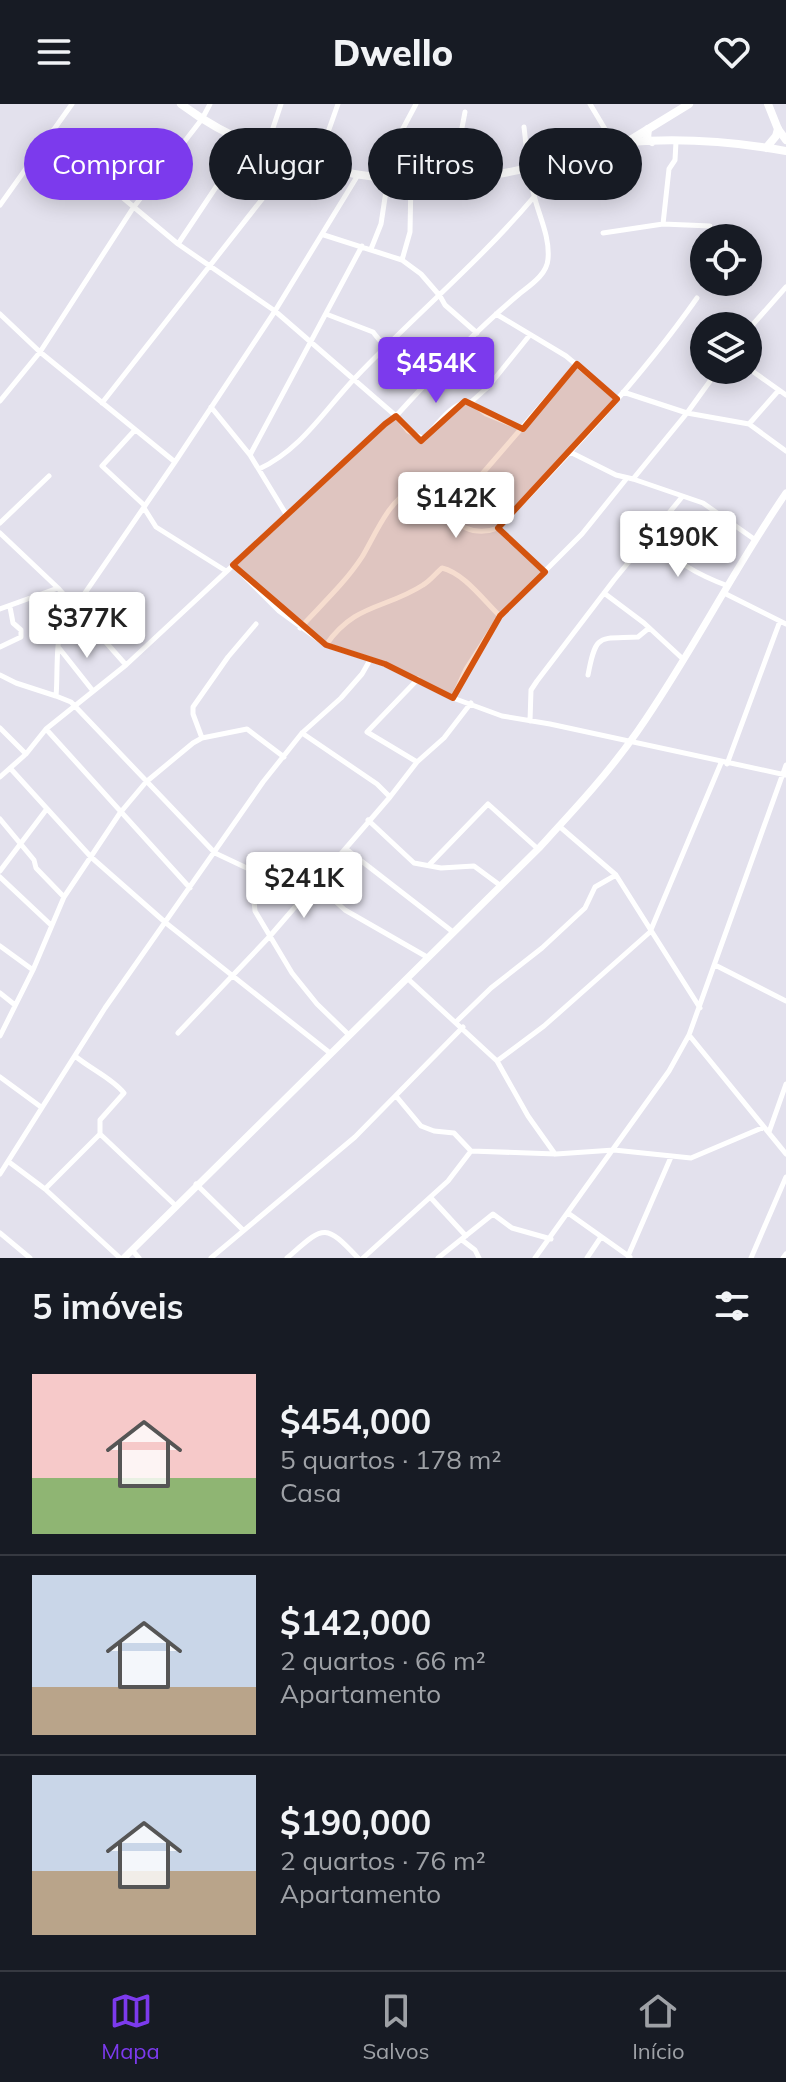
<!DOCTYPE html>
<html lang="pt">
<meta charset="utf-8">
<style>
:root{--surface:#171b24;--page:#242831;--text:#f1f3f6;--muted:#9ea1a6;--line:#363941;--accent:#7c3aed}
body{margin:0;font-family:Mulish,sans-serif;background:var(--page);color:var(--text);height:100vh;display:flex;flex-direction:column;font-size:30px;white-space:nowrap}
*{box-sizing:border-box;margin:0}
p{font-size:26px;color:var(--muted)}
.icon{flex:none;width:44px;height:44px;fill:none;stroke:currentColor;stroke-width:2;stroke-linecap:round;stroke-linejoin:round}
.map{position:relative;height:1154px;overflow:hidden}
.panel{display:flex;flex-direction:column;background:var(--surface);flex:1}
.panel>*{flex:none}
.guide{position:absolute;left:24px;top:24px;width:738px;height:72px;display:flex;gap:16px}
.fabs{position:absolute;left:690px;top:120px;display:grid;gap:16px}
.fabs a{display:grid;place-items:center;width:72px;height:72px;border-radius:50%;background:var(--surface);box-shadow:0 4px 20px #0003;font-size:40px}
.price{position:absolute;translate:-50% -68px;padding:0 18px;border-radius:8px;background:#fff;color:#222;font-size:26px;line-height:52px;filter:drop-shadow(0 2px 4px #0008)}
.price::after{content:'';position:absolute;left:50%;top:48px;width:24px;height:18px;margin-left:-12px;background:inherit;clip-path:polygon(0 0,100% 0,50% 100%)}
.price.selected{background:var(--accent);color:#fff}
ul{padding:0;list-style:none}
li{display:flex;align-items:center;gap:24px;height:200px;padding:0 32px}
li+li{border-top:2px solid var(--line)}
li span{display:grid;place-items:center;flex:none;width:224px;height:160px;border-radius:0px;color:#555}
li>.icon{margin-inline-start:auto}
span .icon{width:96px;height:96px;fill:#fffc;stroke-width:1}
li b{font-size:34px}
h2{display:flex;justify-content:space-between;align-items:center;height:96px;padding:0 32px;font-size:34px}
.tag{padding:0 28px;border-radius:36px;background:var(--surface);box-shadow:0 4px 20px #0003;font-size:28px;line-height:72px}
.tag.selected{background:var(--accent);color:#fff}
header{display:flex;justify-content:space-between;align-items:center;height:104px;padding:0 32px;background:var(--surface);font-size:36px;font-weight:800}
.tab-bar{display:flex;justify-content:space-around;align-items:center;height:112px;border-top:2px solid var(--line);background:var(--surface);font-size:22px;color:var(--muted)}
.tab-bar a{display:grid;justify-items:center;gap:4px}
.tab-bar .selected{color:var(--accent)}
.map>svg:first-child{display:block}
</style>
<header><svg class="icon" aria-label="menu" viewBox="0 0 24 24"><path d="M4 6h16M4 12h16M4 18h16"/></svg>Dwello<svg class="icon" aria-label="heart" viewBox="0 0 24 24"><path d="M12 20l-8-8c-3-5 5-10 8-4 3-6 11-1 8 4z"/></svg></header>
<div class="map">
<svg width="786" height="1154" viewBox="0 0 786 1154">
<rect width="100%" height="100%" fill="#e3e1ed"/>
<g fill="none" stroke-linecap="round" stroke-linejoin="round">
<path stroke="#fff" stroke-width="5" d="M 590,0 L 614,40
M 49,32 L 178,140 L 275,207 L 396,312 L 408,327 L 424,335 C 436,322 453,296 471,298
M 266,45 L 281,0
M 316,62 L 338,0
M 402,74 L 399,32 L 416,0
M 461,74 L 460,34 L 465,8
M 0,101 L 72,0
M 663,120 L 669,65 L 675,56 L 676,38
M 603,129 L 663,120 L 710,122
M 324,131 L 402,156 L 421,170 L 440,192 L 445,201 L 477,229
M 178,140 L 246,38
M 371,145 L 381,120 L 388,74
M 402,156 L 410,128 L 411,75
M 0,210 L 40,248 L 175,358
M 326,210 L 373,228 L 385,243
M 496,210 L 566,252 L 617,295
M 748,226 L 786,183
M 748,264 L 786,291
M 623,288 L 687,309 L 749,320 L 779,286
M 0,297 L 40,248 L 133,104 L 202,15 L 210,0
M 102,299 L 263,94 L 284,53
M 211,303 L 250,351 L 286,410
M 749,320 L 786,347
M 523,325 L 486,310 L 471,298 L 488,283 L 529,232
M 134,327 L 102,362 L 145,402
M 570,348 L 616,371 L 633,375 L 703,399 L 754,435
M 250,351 L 362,142
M 259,365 C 302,345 325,305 356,273 C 414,212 479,158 533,94
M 633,375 L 687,309 L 718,266
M 428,395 C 450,413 467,436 498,424 C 568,351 639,277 697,194
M 144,404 L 156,423 L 226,467
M 0,419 L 49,372
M 498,424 L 545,468
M 0,429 L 58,484 L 126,561
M 652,432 C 673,457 698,471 728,482
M 234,462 L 279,507 L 326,541 L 385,560 L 453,594 L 502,612 L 550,620 L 786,671
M 604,489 L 644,519 L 684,556
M 724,489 L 786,520
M 0,505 L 58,484
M 300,524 C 321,501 345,479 362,453 C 373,435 390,394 410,388 L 422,399 L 450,377 L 468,377 L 482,370 L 577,260
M 326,541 C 355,499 386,505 423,481 C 430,477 436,469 442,464 C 464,469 484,497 500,512
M 0,543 L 21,533 L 21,526 L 13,519 L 10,503
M 59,544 L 93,587
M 0,571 L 16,579 L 56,592
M 588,571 C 596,528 599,535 638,533 L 649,524
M 453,594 L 466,565 L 500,512 L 582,430 L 627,374
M 530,617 L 531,586 L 537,577 L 614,476 L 682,393
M 0,624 L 26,650
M 46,625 L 190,784
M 302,629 L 377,680 L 390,693
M 202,634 L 193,610 L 193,603 L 228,553 L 256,520
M 417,658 L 367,628 L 418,575
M 727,660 L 780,517
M 10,664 L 91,753 L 166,819 L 330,949
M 0,673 L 26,650 L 46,625 L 126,561 L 385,320 L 396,312 C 434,270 474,228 518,191 C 529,182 547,171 548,155 C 550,134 540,114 535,95 C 528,72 527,47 524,23
M 0,715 L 34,756 L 36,764 L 64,793
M 368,716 L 414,759 L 441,764 L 474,762 L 501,782
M 559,722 L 616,771 L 700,904
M 346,745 L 453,828
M 429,761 L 488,700 L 538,745
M 0,767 L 46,706
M 0,773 L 51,821
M 316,780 L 345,806 L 427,853
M 0,842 L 33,866
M 715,861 L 786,897
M 407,874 L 497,957 L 528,1012 L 555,1050
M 0,889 L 15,901
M 457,917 L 491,884 L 542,844 L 585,804 L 595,783 L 616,771
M 178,929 L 270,832 L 390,693 L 417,658 L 444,634 L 471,599
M 349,931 L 317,900 L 292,869 L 255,807 L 251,766 L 215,749 L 71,598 L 56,592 C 58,573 55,535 63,521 L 175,358 L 275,207 L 358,71
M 689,931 L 786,1050
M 0,932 L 33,866 L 64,793 L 120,709 L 146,678 L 193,639 L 202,634 L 247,625 L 284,653
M 497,957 L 544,922 L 650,828 L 721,659
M 0,973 L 41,1003
M 396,992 L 421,1022 L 434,1027 L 454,1029 L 471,1047 L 556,1050 L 614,1046 L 691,1054 L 764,1023
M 769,1028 L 786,980
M 100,1030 L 175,1101
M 9,1058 L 45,1085 L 120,1154
M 0,1070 L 105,904 L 263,678 L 302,629 L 341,594 L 362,570 L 370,556
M 196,1080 L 243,1126
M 45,1085 L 100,1030 L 100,1016 L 124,989 C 112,974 92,966 75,952
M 431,1094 L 466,1132
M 568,1109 L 630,1153
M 0,1129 L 30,1154
M 462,1136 L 475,1146 L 479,1154
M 132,1146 L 139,1154
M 628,1152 L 671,1053
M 211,1154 L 355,1033 L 463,923
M 287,1154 C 324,1122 324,1118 358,1154
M 363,1154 L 448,1077 L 471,1047
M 438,1154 L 493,1110 L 512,1124 L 551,1135
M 535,1154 L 669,967 L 689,931 L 786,661
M 587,1154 L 601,1133
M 751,1154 L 786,1073
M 783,1154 L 786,1150"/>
<path stroke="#fff" stroke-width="7" d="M 124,1154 L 538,745 C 573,707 607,671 637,628 C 691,551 733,466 786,389"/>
<path stroke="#fff" stroke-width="8" d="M 768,0 L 778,25 L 786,36
M 627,38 L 689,0"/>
<path stroke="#fff" stroke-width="8" d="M 181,0 C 262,61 393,89 493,71 C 521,66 549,60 576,53 C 593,48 611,40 629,38 C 680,34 736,38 786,47
M 648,25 L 647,34 L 652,38
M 766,44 L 776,32 L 778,25"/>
</g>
<path fill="#d4540f" fill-opacity="0.2" stroke="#d4540f" stroke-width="6" stroke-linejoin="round" d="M 577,260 L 617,295 L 498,424 L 545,468 L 500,512 L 453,594 L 385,560 L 326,541 L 233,461 L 385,320 L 396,312 L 421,337 L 465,297 L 523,325 Z"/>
</svg>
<div class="fabs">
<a><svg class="icon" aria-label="locate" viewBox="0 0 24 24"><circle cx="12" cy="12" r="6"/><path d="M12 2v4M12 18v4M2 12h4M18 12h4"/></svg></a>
<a><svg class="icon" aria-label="layers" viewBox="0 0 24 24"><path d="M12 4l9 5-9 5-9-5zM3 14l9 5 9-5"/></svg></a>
</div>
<b class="price selected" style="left:436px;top:301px">$454K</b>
<b class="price" style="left:456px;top:436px">$142K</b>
<b class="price" style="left:678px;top:475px">$190K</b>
<b class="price" style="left:87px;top:556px">$377K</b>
<b class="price" style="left:304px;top:816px">$241K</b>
<div class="guide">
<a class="tag selected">Comprar</a>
<a class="tag">Alugar</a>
<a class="tag">Filtros</a>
<a class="tag">Novo</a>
</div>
</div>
<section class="panel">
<h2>5 imóveis<svg class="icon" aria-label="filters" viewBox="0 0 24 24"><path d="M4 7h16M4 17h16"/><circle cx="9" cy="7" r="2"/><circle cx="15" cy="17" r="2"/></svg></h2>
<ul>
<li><span style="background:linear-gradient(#f6c9c9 65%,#8fb573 0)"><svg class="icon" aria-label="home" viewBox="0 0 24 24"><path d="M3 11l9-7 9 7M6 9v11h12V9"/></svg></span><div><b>$454,000</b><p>5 quartos · 178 m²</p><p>Casa</p></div></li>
<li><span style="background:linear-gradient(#c9d6e8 70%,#b9a48a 0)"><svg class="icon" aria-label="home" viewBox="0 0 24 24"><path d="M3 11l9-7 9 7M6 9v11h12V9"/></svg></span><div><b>$142,000</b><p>2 quartos · 66 m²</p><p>Apartamento</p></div></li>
<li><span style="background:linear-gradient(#c9d6e8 60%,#b9a48a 0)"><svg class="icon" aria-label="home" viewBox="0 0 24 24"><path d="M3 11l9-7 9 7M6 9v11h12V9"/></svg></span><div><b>$190,000</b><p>2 quartos · 76 m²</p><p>Apartamento</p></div></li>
</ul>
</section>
<nav class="tab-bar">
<a class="selected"><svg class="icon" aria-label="map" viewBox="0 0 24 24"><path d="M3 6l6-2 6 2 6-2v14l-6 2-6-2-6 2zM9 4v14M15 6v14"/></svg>Mapa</a>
<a><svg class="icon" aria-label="saved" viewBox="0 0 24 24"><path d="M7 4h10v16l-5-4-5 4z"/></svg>Salvos</a>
<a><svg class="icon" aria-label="home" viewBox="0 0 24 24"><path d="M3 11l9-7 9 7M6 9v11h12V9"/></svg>Início</a>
</nav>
